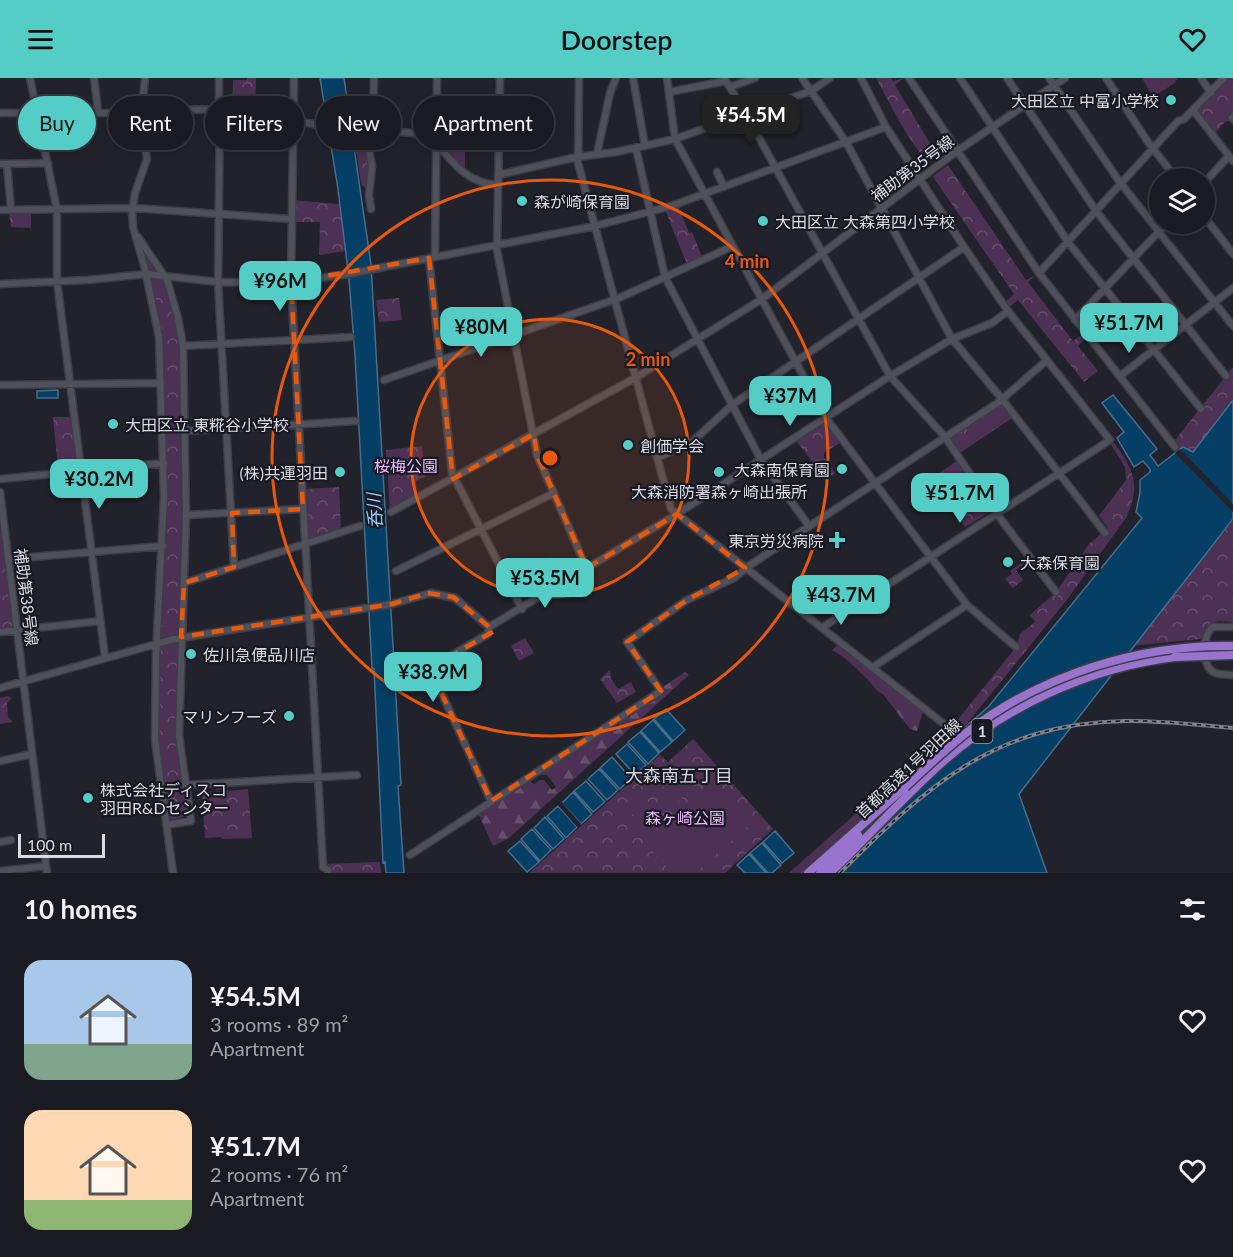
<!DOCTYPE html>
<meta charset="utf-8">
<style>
:root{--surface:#1a1a22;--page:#23232a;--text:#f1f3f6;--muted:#9fa1a5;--line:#383840;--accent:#54cdc7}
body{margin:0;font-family:Lato,"Noto Sans JP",sans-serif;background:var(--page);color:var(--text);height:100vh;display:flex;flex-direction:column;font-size:22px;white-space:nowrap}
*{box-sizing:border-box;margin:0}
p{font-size:20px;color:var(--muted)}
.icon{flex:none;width:33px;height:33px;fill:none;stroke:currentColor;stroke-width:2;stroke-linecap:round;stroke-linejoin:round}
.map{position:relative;height:795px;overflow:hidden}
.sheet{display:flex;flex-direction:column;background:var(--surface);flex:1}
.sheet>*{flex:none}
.top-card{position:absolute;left:18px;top:18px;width:600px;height:54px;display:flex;gap:12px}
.buttons{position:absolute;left:1149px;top:90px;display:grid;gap:12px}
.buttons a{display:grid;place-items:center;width:66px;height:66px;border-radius:50%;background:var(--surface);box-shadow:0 3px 15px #0003,0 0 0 2px var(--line);font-size:30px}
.scale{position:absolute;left:18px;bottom:15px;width:87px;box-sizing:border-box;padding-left:6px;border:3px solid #dbdce3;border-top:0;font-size:16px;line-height:21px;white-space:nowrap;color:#dbdce3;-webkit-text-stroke:4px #181923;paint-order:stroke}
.price{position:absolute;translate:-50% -51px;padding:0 14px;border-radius:12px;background:var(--accent);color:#111;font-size:20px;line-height:39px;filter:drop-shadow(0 2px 3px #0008)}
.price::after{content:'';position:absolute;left:50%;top:36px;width:18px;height:14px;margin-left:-9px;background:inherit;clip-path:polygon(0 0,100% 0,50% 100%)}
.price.active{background:#222;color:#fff}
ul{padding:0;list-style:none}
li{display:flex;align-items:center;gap:18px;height:150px;padding:0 24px}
li span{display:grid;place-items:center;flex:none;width:168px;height:120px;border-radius:18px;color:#555}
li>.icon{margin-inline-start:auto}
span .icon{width:72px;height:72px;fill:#fffc;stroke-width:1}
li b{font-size:26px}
h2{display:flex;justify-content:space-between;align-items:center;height:72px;padding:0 24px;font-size:26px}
.tag{padding:0 21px;border-radius:27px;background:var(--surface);box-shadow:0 3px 15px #0003,0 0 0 2px var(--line);font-size:21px;line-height:54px}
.tag.active{background:var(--accent);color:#111}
header{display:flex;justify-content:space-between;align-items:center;height:78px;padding:0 24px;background:var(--accent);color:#111;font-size:27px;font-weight:600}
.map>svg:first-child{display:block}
</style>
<header><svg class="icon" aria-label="menu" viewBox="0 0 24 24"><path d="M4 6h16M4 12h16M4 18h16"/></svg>Doorstep<svg class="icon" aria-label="heart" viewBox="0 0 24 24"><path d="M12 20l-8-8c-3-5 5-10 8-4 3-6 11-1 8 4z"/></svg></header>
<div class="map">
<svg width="1233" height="795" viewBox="0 0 1233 795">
<defs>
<pattern id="grass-tufts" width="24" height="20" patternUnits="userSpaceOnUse" patternTransform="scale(1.5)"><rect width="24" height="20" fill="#4d3154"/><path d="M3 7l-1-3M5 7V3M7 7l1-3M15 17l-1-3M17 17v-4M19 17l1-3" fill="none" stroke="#664e6c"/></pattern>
<pattern id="forest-firs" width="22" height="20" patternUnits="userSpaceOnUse" patternTransform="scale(1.5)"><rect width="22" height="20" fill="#4d3154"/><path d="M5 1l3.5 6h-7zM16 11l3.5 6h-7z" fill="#664e6c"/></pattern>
<pattern id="park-crowns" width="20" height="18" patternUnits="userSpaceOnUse" patternTransform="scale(1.5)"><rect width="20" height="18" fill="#4d3154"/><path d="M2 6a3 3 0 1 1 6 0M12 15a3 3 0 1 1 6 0" fill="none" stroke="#664e6c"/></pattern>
</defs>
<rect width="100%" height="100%" fill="#22222d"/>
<path fill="url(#grass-tufts)" d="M 1002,327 L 1012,340 L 960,375 L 949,360 Z"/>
<path fill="url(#forest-firs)" d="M 837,567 L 923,634 L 917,653 L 910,651 L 883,616 C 876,614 874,608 869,603 C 858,592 846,579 832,572 Z
M 685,594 L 689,597 L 509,760 L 493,768 L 478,735 L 528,702 L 534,706 L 540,702 L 544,702 L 552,712 L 556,709 L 547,697 L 538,697 L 611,648 L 615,653 C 620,651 619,647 619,643 L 665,612 L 663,609 Z"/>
<path fill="url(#park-crowns)" d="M 247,0 L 256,0 L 255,32 L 232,29 L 233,2 L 247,2 Z
M 876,0 L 891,0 L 893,3 L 904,0 L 895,7 L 937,77 L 928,85 C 906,59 892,30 876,0 Z
M 1224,0 L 1233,0 L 1233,47 L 1229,43 L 1225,44 L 1213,57 L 1193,32 Z
M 354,56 L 370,56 L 368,108 L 364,109 L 361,106 Z
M 441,61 L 465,61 L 465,92 L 447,74 Z
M 948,87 L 1026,202 L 1035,198 L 1028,204 L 1073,263 L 1081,257 L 1084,262 L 1078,268 L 1098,293 L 1084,304 L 1018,222 L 1009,229 L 1005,224 L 1014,216 L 935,102 L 933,98 Z
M 291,122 L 340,126 L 346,173 L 319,177 L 320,144 L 291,144 Z
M 678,128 L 689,155 L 692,154 L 702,179 L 687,186 L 665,132 Z
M 9,135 L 31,136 L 31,150 L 11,149 Z
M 138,161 L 163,198 L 176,240 L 181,268 L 185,424 L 178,659 L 187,738 L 167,743 L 157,665 L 159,529 L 165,468 L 167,394 L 162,259 Z
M 399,220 L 402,242 L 379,244 L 376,222 Z
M 504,234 L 509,255 L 481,265 L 477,245 L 478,242 L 489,240 L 489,237 Z
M 1233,289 L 1233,322 L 1193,374 L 1183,369 L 1175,375 L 1172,370 L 1178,366 L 1175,362 Z
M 53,339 L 71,339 L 77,388 L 58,390 Z
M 826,340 L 843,363 L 824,375 L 824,379 L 835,395 L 828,401 L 821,395 L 794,360 Z
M 1113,363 C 1133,391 1142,406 1126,440 L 1066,523 L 957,658 L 802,795 L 789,795 L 948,654 L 1016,569 L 1020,556 L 1035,544 L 1030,537 L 1056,514 L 1089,466 L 1108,450 L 1099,438 L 1126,402 L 1125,389 L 1110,365 Z
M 422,368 L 425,399 L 416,403 L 417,418 L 390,433 L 386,372 Z
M 958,382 L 992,433 L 965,449 L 932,400 Z
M 339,409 L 341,452 L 312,461 L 307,458 L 304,411 Z
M 1233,443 L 1233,544 L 1219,543 L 1211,545 L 1201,561 L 1130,568 Z
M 0,447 L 13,548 L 12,550 L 0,551 Z
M 550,479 L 562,503 L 553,508 L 540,485 Z
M 1028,480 L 1029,482 L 1016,492 L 1023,502 L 1013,510 L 1005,501 L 1012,496 L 1010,493 Z
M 525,560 L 534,575 L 519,583 L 511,568 Z
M 610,592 L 611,601 L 618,611 L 631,604 L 636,614 L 617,625 L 600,601 Z
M 8,618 L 12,620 L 7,625 L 8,639 L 13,644 L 0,646 L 0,620 Z
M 693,661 L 773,751 L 725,795 L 529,795 L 660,677 L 668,684 Z
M 227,709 L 228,713 L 248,711 L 252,760 L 222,761 L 221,759 L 205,760 L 202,714 L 226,713 L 226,711 L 216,712 L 216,710 Z
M 380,784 L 381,795 L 328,795 L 323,786 Z"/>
<path fill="#4d3154" d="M 1142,0 L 1177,0 L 1178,1 L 1175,3 L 1176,4 L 1153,19 Z
M 692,684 L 706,699 L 699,705 L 685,690 Z
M 681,694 L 695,709 L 688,715 L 674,700 Z
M 670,703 L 683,719 L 677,725 L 663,709 Z
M 716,703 L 752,744 L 695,795 L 672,795 L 646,766 Z
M 643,718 L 662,739 L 647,752 L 628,731 Z"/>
<path fill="#063f66" stroke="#466e8c" stroke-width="1.5" d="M 320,0 L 344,0 L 371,187 L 401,707 L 398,708 L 404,795 L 386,795 L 385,784 L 383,785 L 374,591 L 372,590 L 355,277 L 349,201 L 338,111 Z
M 58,312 L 58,320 L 37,320 L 37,313 Z
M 1113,317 L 1157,371 L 1150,377 L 1158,388 L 1183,369 L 1193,374 L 1233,322 L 1233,441 L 1019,716 L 1047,795 L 802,795 L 989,628 L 1142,440 L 1136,434 L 1140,415 L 1140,402 L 1150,394 L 1150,391 L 1143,383 L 1134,389 L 1117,360 L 1124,354 L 1102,325 Z
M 666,631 L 685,652 L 673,663 L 654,641 Z
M 653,642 L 672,664 L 660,674 L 641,653 Z
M 640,654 L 659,675 L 648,686 L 628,664 Z
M 627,666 L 646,687 L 635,697 L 616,676 Z
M 612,679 L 631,700 L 620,711 L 600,690 Z
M 599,691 L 618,712 L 607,722 L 588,701 Z
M 586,703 L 605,724 L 593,734 L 574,713 Z
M 573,714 L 592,736 L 581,746 L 562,725 Z
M 558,728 L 577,749 L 566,760 L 547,738 Z
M 545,739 L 564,761 L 553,771 L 534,750 Z
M 532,751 L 551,772 L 540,783 L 521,761 Z
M 775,753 L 794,775 L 782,785 L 763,764 Z
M 520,763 L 539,784 L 527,794 L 508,773 Z
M 762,765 L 781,787 L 772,795 L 768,795 L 750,775 Z
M 749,776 L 766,795 L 745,795 L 737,787 Z"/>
<path fill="#22222d" d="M 1180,371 L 1233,426 L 1233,434 L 1175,375 Z
M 560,722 L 581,746 L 577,749 L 556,725 Z"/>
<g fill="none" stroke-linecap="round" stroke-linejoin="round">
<g stroke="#3d3d46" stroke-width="9">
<path id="minor" d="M 30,0 L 57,132 L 57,203 L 105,579
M 94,0 L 98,33
M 145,0 L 141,42 L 147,81 L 135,115 L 132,134 L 133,149 L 145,191 L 159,259 L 164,418 L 156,577 L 155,662 L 173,795
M 294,0 L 291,204 L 323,789 L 328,792 L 328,795
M 500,0 L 497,172 L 537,377 L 587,491
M 579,0 L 578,85 L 671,431 L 954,654
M 633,0 L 645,68
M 667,0 L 675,61 L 826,340 L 967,527 L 1016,569
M 724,0 L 746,36 L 890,298 L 945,359 L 997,436 L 1056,514
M 802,0 L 846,64 L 952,261 L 1002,321 L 1105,455
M 909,0 L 1039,195 L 1175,369
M 960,0 L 1068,164 L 1201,331
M 1007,0 L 1096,133 L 1226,298
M 1049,0 L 1119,103 L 1233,248
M 1106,0 L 1148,64 L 1176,100
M 1201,0 L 1211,15
M 730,9 L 755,0
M 669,14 L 726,3
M 219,30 L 219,0
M 220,30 L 218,204 L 234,489
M 1193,32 L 1233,83
M 0,35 L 146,35 L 167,32 L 246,31 L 262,37 L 353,53 L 376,52 L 436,57 L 499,57
M 1232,40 L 1233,39
M 437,65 C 453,86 469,106 498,107
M 636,70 L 665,199 L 761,382 L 809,448
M 597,76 L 610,15 L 616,0
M 0,86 L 48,85
M 7,86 L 11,132
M 717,94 L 724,109
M 498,97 L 577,79 L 616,74 L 675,61 L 811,13 L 830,0
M 1204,105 L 1229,78
M 371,131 L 369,117 L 372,88 L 368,68 L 373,52 L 374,0
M 0,132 L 133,130 L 291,141
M 1204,138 L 1233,176
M 138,159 L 167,202 L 178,240 L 183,268 L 186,437 L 179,657 L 191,743 L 166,747
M 435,179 L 437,0
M 429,180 L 452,395 L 522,531
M 1039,195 L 1178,43 L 1184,41 L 1224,0
M 0,206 L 88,202 L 146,196 L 218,204 L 286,205 L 348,196 L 595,148 L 671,128 L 886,49
M 1075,242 L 1166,146
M 183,268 L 351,259
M 1120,298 L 1233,210
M 384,302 L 619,220 L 733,168
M 0,307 L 161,305
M 185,353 L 356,343
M 657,380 L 692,364 L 732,327 L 964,169
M 0,401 L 164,385
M 0,414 L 47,795
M 391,434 L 635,300 L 762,221 L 957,73 L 1065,0
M 186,437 L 303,431
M 8,481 L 163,468
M 396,493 L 554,415
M 184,505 L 360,448
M 823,549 L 1110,362 L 1008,233 L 964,169 L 886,49 L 861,0
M 1233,549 L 1213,549 C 1202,556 1201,586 1213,594 C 1219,597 1226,597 1233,597
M 0,554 L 100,543
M 873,589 L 967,527
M 399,606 L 430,590
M 0,610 L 174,561 L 392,526 L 431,515 L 455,520 L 489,549
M 0,683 L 32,676
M 186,707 L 357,697
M 491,723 L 430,590 L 488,556 L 489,549 L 677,436 L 890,298 L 952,261 L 992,245 L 1008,233
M 0,764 L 11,762
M 410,777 L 661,613 L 627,564 L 687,522 L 734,500 L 750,487 L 999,324 L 1047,282
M 0,793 L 46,788"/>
</g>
<g stroke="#3d3d46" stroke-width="11">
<path id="highway" d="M 808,795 L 905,709
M 820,795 L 858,757
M 830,795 C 867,760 900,723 937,689 C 1003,629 1087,590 1175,579"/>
</g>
<use href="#minor" stroke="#4f505c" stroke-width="6"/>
<use href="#highway" stroke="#9874cf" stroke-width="8"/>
<g stroke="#81818a" stroke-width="4">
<path id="rail" d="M 840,795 C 927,708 994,646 1124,643 C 1160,642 1197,647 1233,650"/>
</g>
<use href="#rail" stroke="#181923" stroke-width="1.5" stroke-dasharray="4.5" stroke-linecap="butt"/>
<g stroke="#3d3d46" stroke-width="11" stroke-linecap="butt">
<path id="highway-bridge" d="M 1175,579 L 1233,577
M 905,709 C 926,690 947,669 970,652 C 1044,596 1141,566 1233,568"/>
</g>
<use href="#highway-bridge" stroke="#9874cf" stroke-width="8"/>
</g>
<path fill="none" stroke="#e8590c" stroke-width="4.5" stroke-dasharray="12 8" stroke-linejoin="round" d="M 429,180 L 453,401 L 534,356 L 537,377 L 587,490 L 677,436 L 745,490 L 687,522 L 627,564 L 661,613 L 491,723 L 430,590 L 494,553 L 453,519 L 428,515 L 392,526 L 181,559 L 184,505 L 234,489 L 232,435 L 303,431 L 291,204 Z"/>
<circle cx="550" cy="380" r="139" fill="#e8590c" fill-opacity=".12"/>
<g fill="none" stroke="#e8590c" stroke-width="3">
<circle cx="550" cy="380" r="139"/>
<circle cx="550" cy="380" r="278"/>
</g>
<g fill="#54cdc7" stroke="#181923" stroke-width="2">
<circle cx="1171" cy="22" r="6"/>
<circle cx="522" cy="123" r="6"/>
<circle cx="763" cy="143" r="6"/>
<circle cx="113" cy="346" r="6"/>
<circle cx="628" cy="367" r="6"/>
<circle cx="842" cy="391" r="6"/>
<circle cx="340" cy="394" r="6"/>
<circle cx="719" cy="394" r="6"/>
<path d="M834 453h6v6h6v6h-6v6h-6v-6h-6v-6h6z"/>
<circle cx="1008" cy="484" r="6"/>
<circle cx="191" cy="576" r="6"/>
<circle cx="289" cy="638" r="6"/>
<circle cx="88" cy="720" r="6"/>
</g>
<g text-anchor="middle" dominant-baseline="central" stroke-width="4.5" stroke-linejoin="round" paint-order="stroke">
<rect fill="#181923" stroke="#a0a2a9" stroke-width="1.5" x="971.5" y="641" width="21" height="24" rx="4.5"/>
<g font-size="15" font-weight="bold" fill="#dbdce3">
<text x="982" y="653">1</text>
</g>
<g font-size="16" fill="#dbdce3" stroke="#181923" text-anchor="start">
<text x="1159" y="22" text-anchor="end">大田区立 中富小学校</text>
<text x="534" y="123">森が崎保育園</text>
<text x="775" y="143">大田区立 大森第四小学校</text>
<text x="125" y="346">大田区立 東糀谷小学校</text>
<text x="640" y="367">創価学会</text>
<text x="830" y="391" text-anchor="end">大森南保育園</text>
<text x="328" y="394" text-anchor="end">(株)共運羽田</text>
<text x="719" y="413" text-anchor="middle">大森消防署森ヶ崎出張所</text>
<text x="824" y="462" text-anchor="end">東京労災病院</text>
<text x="1020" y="484">大森保育園</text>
<text x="203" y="576">佐川急便品川店</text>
<text x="277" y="638" text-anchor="end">マリンフーズ</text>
<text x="100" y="711">株式会社ディスコ<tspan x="100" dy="18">羽田R&amp;Dセンター</tspan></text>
</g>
<g font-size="16" fill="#dbdce3" stroke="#181923">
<text transform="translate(912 90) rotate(-37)">補助第35号線</text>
<text transform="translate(27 519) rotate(83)">補助第38号線</text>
<text transform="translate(908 690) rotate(-43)">首都高速1号羽田線</text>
</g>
<g font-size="16" fill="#efb9fd" stroke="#181923">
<text x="406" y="387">桜梅公園</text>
<text x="685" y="739">森ヶ崎公園</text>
</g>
<g font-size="18" font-style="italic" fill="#95c8f4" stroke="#181923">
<text transform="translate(374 433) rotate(-93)">呑川</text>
</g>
<g font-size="18" fill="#d2d4e2" stroke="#181923">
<text x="679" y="697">大森南五丁目</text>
</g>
</g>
<circle cx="550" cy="380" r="9" fill="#e8590c" stroke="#181923" stroke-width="3"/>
<g font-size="18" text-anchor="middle" font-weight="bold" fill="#e8590c" stroke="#181923" stroke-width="4.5" stroke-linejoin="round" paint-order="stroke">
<text x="747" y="190">4 min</text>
<text x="648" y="288">2 min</text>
</g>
</svg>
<div class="buttons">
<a><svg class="icon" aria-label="layers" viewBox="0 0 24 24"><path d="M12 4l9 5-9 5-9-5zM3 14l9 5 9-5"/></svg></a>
</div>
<div class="scale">100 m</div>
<b class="price active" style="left:751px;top:68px">¥54.5M</b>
<b class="price" style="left:280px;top:234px">¥96M</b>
<b class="price" style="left:1129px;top:276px">¥51.7M</b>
<b class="price" style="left:481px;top:280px">¥80M</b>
<b class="price" style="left:790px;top:349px">¥37M</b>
<b class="price" style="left:99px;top:432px">¥30.2M</b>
<b class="price" style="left:960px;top:446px">¥51.7M</b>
<b class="price" style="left:545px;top:531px">¥53.5M</b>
<b class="price" style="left:841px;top:548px">¥43.7M</b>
<b class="price" style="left:433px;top:625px">¥38.9M</b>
<div class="top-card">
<a class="tag active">Buy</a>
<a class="tag">Rent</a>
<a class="tag">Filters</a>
<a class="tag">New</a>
<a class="tag">Apartment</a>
</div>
</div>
<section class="sheet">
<h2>10 homes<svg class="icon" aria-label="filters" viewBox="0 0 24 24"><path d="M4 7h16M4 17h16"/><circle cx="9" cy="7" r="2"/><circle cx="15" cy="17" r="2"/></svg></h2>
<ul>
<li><span style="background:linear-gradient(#a9c7e8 70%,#7fa58c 0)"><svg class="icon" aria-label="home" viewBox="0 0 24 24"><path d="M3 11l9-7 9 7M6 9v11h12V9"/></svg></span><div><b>¥54.5M</b><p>3 rooms · 89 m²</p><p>Apartment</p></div><svg class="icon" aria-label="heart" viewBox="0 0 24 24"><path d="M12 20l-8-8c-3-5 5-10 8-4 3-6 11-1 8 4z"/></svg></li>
<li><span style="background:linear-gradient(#ffd9b3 75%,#8fb573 0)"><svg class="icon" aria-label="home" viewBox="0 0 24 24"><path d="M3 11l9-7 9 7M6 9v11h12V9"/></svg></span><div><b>¥51.7M</b><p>2 rooms · 76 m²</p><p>Apartment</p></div><svg class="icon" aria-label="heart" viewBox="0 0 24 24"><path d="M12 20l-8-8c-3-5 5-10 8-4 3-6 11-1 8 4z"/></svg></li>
</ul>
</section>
